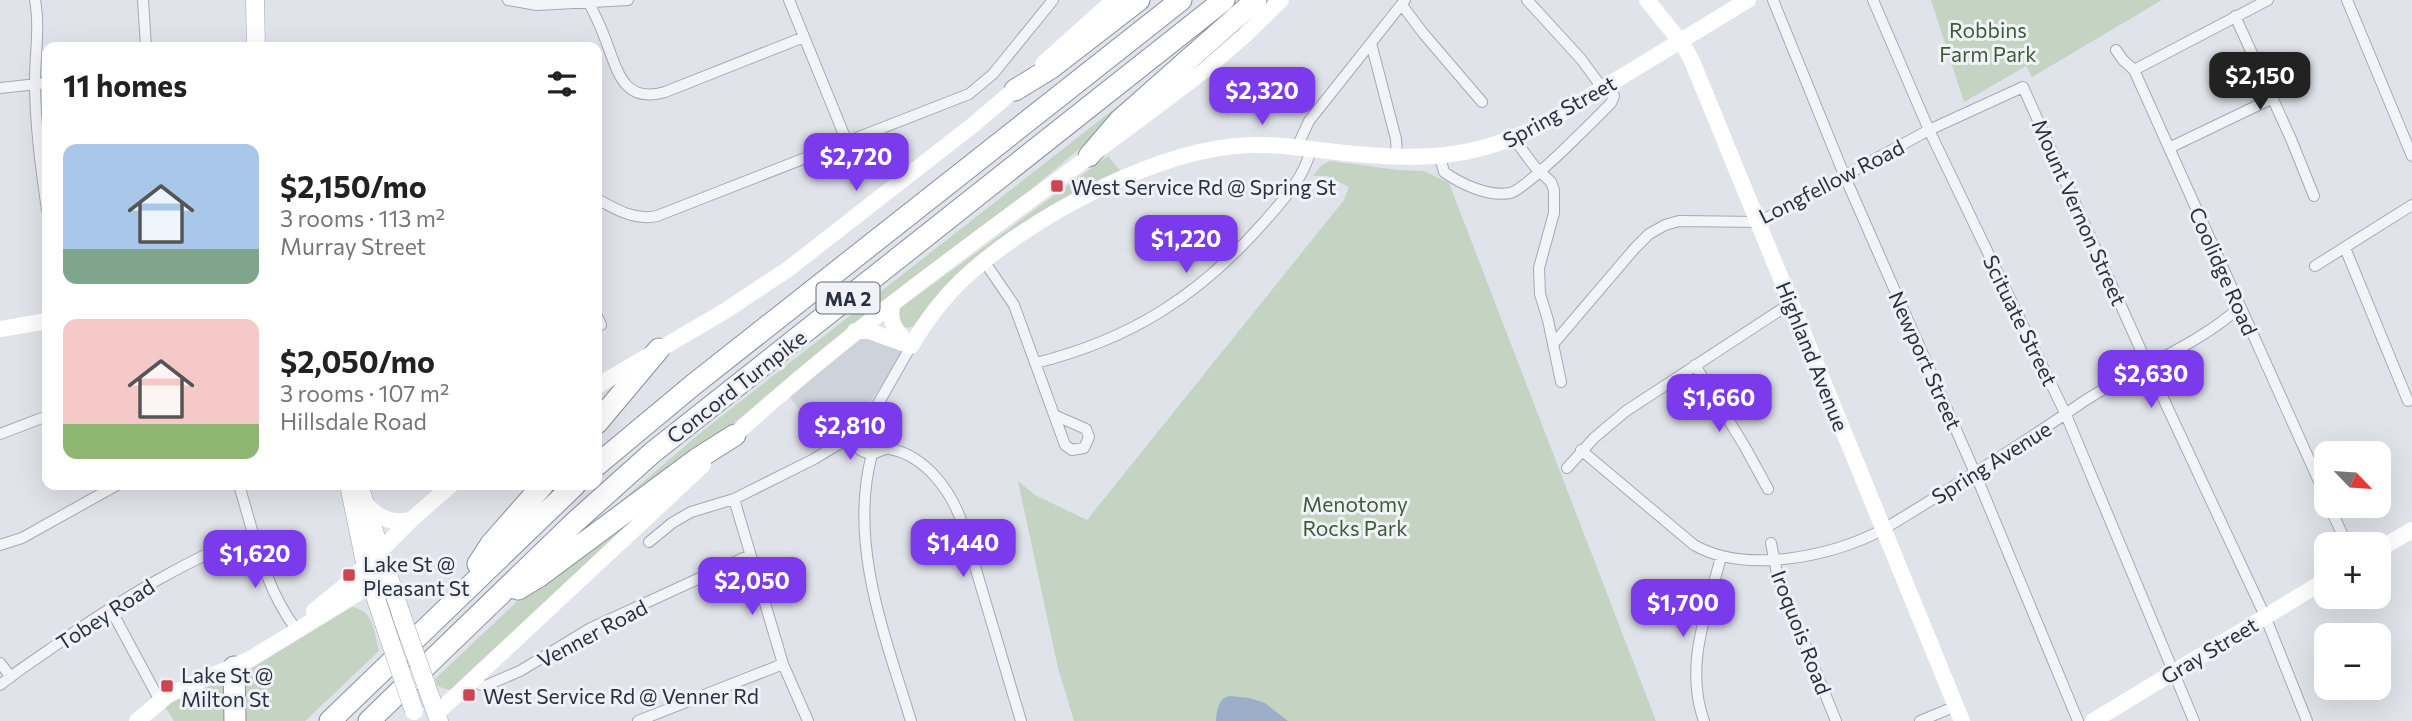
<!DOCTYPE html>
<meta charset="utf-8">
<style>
:root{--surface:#fff;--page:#f2f2f2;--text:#222;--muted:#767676;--accent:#7c3aed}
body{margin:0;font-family:Commissioner,sans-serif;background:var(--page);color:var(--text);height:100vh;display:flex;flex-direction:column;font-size:26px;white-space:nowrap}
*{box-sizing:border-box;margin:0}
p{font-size:23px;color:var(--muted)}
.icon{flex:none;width:38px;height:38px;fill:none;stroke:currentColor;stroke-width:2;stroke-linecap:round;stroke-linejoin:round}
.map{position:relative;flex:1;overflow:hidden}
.sheet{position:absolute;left:42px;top:42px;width:560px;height:448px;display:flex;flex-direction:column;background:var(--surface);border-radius:14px;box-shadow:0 7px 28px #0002}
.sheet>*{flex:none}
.needle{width:46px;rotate:115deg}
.buttons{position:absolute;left:2314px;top:441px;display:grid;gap:14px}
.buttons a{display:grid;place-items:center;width:77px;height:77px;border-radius:14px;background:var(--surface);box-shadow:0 7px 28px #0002;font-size:35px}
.price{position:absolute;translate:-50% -60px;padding:0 16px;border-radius:14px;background:var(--accent);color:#fff;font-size:23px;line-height:46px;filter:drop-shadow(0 2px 4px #0008)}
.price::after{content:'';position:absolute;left:50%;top:42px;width:21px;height:16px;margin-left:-10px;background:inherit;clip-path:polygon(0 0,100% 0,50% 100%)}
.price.on{background:#222;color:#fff}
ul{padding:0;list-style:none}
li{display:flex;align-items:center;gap:21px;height:175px;padding:0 21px}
li span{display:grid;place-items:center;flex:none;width:196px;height:140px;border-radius:14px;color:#555}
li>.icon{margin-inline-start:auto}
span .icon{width:84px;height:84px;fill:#fffc;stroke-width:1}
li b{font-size:30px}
h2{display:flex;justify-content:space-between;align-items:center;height:84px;padding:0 21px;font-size:30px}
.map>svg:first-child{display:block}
</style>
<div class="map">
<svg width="2412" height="721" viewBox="0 0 2412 721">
<rect width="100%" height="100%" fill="#e0e3e9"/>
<path fill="#ced2db" d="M 864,334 L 883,341 L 903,353 L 861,416 L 829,447 L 788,395 Z"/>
<path fill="#c4d3c2" d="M 1931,0 L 2162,0 L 2032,77 L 2026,66 L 1964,102 Z
M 1204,43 L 1027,193 L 817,354 L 700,451 L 601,518 L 704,430 L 1160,73 Z
M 1108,156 L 1123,174 L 1065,203 L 915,326 L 906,328 L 898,322 L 899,309 Z
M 1330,161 L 1398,170 L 1424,171 L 1449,183 L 1656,721 L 1074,721 L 1058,668 L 1018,481 L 1035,495 L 1087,520 L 1344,200 L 1349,187 L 1327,176 L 1313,176 L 1322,165 Z
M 673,484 L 452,691 L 437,686 L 435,679 L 525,594 Z
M 352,607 C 374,610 374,632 379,651 L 305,721 L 241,721 L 241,675 Z
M 229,679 L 231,721 L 174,721 L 164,705 L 195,691 Z"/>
<path fill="#9caec9" d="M 1230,696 L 1249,698 L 1265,703 L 1288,721 L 1216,721 C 1217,710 1218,698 1230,696 Z"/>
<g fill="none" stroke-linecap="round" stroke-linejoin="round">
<g stroke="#a5aab3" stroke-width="12">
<path id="street" d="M 35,0 C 40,27 35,54 35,81 C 35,124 41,168 47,210
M 143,0 L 146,47
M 508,0 L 537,5 L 628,0
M 588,0 C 593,12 600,24 604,36 C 617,67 621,105 665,92 L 804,37
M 789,0 L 847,142
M 1527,0 L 1581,59 L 1603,89
M 1773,0 L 1845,177 L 1975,473 L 2078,721
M 1873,0 L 1929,130 L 2066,415 L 2194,721
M 2347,0 L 2412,156
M 1402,5 L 1423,33 L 1482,102
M 2235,16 L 2291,139 L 2314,196
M 1371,43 L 1396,139 L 1397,158
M 2116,50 L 2123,60 L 2134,70 L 2326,497
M 2134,70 L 2268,0
M 0,88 L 47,83
M 1514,139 L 1535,167 L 1551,182 L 1554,190 L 1554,213 L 1539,268 L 1540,294 L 1548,320 L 1561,382
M 1297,147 L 1309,121 L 1405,0
M 2169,148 L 2271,99
M 1440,157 L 1444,172 C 1461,184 1488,197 1510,193 C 1527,189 1595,119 1611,103 L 1614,96 L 1609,85
M 597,199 C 615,209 635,221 657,216 L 969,94 L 993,74 L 1053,0
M 2345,248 L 2408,401
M 984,261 L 1014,305 L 1065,445 L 1072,450 L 1084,448 L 1089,437 L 1086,429 L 1054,415
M 2315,266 L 2412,205
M 597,316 L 601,325
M 1554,343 L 1635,248 L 1649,234 L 1665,225 L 1679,221 L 1759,222 L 1929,130 L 2023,87 L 2148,366 L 2265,616 L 2307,721
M 1036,363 C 1132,339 1200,295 1265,221 C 1284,199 1304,178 1311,149
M 1695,365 L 1745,447 L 1768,489
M 860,426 L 879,450
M 0,434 L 47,416
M 847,438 C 854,445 864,456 875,453 C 881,451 884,448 890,449 C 927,456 953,494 963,526 L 1021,721
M 1581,450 L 1694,545 C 1747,575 1833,556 1884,529 C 1949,489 2014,450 2077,406 C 2128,370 2192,350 2240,307
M 872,454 C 848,543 885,636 911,721
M 1567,468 L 1594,438 L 1626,411 L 1791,303
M 239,485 C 254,534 264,587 296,629
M 734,499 L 783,664 L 808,721
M 2329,506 L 2347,544
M 649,542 L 672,523 L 691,512 L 734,499 L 814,459 L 842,442 L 860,426 L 878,404 L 911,346
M 1771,543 L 1778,578 L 1836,721
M 0,545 L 22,538 L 117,485
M 110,608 L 160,701
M 0,663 L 11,677
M 471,681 L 485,686 L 520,671 L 591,628 L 750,555
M 0,685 C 22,667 47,652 70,635 C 129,595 187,560 253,534
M 638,721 L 783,664
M 1704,721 C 1684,666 1707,611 1721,557
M 1920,721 L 1956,706"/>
</g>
<g stroke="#a0a6b5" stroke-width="19">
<path id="primary" d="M 255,0 L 256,47
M 349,485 L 367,572 L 387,632
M 359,485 L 402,617
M 430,696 L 439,721"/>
</g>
<g stroke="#888fa0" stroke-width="23">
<path id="highway" d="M 1015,90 L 1051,68 L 1139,0
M 1089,156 L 1120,120 L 1256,0
M 597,423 L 659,349
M 597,465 L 693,385 L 1181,0
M 478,564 L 491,544 L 543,485
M 518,589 L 538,577 L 697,459 L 735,435
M 234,667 L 235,721
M 330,721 L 575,485
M 369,721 L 575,522 L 652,453 L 1224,0"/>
</g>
<use href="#street" stroke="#f3f4f7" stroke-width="10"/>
<path stroke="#fff" stroke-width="16" d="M 1647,0 L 1684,46 L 1692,61 L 1962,721
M 1043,64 L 1114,0
M 893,303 C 887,322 897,332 909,345
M 0,329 L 47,321
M 855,331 L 869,331 L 911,346
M 911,346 C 925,322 942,299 962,280 C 1029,217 1160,147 1252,145 C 1280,144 1308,149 1336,152 C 1415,161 1476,161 1547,122 L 1748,0
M 597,386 L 725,311 L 787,270 L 973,125 L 1021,84
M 727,442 C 876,305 1045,193 1205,70 L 1245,35 L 1281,0
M 368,506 C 379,519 396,525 412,519
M 2378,550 L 2412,530
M 314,611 L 347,584 L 412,519 L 451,485
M 436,714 L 703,465
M 137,721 L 168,695 L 250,659 L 358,593 L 375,581 L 386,564
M 2093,721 L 2326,580"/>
<use href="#primary" stroke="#fff" stroke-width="18"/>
<use href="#highway" stroke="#fff" stroke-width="21"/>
<g stroke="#a0a6b5" stroke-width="19" stroke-linecap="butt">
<path id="primary-bridge" d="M 402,617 L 430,696
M 387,632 L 414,711"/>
</g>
<use href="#primary-bridge" stroke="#fff" stroke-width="18"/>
</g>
<g fill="#cd464f" stroke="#f0f2f7" stroke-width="2.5">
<rect x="1050" y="179" width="14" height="14" rx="3.5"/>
<rect x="342" y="568" width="14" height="14" rx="3.5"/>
<rect x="160" y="679" width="14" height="14" rx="3.5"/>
<rect x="462" y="688" width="14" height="14" rx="3.5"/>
</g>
<g text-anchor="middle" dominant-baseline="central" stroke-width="6" stroke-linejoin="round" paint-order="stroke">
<rect fill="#f0f2f7" stroke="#656a78" stroke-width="2" x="816.5" y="282.5" width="63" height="31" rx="5"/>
<g font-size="19" font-weight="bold" fill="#293041">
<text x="848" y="298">MA 2</text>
</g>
<g font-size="21" fill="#3a5c36" stroke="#f0f2f7">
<text x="1988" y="29">Robbins<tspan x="1988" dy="24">Farm Park</tspan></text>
<text x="1355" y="503">Menotomy<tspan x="1355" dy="24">Rocks Park</tspan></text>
</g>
<g font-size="21" fill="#293041" stroke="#f0f2f7">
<text transform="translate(1559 111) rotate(-29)">Spring Street</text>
<text transform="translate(1831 181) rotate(-27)">Longfellow Road</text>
<text transform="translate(2080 212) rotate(66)">Mount Vernon Street</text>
<text transform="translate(2224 271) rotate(66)">Coolidge Road</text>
<text transform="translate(2021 320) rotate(64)">Scituate Street</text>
<text transform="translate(1813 356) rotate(68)">Highland Avenue</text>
<text transform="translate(1926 360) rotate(66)">Newport Street</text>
<text transform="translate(736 386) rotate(-38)">Concord Turnpike</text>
<text transform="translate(1991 462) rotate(-32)">Spring Avenue</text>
<text transform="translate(105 614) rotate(-33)">Tobey Road</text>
<text transform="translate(1802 632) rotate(69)">Iroquois Road</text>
<text transform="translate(592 633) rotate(-28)">Venner Road</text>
<text transform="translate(2209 650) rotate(-31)">Gray Street</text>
</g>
<g font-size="21" fill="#293041" stroke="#f0f2f7" text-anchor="start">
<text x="1071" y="186">West Service Rd @ Spring St</text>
<text x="363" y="563">Lake St @<tspan x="363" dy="24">Pleasant St</tspan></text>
<text x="181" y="674">Lake St @<tspan x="181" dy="24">Milton St</tspan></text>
<text x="483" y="695">West Service Rd @ Venner Rd</text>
</g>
</g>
</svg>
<div class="buttons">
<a><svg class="needle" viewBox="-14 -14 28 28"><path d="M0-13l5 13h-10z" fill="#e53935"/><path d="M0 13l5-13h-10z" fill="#767676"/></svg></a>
<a>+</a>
<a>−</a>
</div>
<b class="price on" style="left:2260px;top:112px">$2,150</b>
<b class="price" style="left:1262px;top:127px">$2,320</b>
<b class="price" style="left:856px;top:193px">$2,720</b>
<b class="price" style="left:1186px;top:275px">$1,220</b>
<b class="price" style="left:2151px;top:410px">$2,630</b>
<b class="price" style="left:1719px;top:434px">$1,660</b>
<b class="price" style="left:850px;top:462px">$2,810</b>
<b class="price" style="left:963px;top:579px">$1,440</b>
<b class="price" style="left:255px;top:590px">$1,620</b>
<b class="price" style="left:752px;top:617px">$2,050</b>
<b class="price" style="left:1683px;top:639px">$1,700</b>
<section class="sheet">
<h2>11 homes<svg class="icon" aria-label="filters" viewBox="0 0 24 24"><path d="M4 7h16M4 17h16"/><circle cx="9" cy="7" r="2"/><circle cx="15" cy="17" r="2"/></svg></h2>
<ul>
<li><span style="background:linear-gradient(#a9c7e8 75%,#7fa58c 0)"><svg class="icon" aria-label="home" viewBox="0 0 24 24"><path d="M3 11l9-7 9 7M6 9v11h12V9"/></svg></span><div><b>$2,150/mo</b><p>3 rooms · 113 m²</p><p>Murray Street</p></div></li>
<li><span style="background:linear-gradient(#f6c9c9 75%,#8fb573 0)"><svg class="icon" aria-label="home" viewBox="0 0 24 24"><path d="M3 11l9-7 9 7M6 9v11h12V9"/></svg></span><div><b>$2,050/mo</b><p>3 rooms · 107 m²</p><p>Hillsdale Road</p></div></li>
</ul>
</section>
</div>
